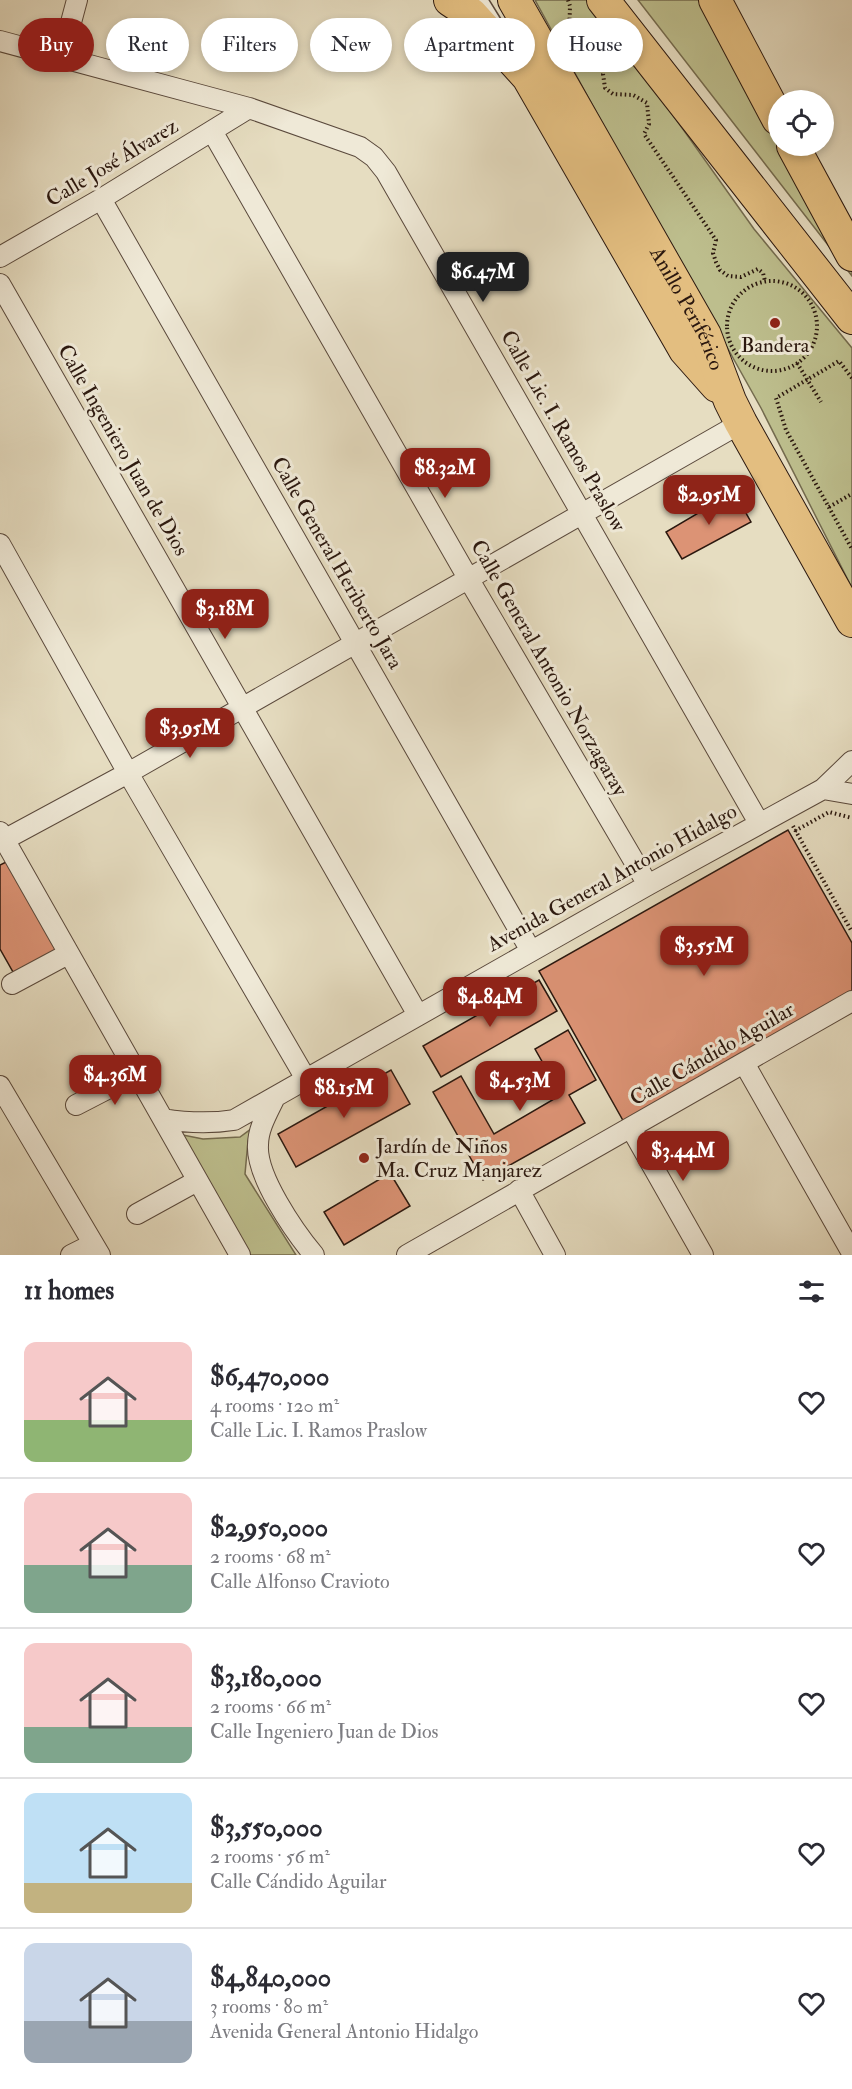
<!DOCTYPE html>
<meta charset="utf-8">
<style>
:root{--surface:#fff;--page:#f7f7f7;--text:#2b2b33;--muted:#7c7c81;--line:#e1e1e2;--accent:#8f2418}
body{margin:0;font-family:"IM FELL Double Pica",serif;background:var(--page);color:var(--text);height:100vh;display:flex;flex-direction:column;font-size:22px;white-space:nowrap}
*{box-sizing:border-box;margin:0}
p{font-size:20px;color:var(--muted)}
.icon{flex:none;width:33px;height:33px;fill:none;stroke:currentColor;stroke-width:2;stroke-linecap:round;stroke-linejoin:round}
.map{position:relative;height:1255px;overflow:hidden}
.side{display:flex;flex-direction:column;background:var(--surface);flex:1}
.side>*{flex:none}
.guide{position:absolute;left:18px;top:18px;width:816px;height:54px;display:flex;gap:12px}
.tools{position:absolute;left:768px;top:90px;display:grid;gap:12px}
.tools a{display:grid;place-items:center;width:66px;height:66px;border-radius:50%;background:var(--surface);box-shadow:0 3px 9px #0003;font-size:30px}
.price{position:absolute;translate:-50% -51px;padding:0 14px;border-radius:12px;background:var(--accent);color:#fff;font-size:20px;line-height:39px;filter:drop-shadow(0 2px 3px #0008)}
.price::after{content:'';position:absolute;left:50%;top:36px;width:18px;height:14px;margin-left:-9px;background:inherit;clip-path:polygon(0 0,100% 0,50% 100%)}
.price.current{background:#222;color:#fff}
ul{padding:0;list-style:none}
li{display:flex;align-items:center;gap:18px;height:150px;padding:0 24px}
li+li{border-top:2px solid var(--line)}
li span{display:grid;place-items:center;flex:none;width:168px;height:120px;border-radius:12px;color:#555}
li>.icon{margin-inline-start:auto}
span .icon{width:72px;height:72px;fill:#fffc;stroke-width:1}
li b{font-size:26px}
h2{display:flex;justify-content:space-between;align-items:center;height:72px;padding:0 24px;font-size:26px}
.pill{padding:0 21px;border-radius:27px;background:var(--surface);box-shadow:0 3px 9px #0003;font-size:21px;line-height:54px}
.pill.current{background:var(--accent);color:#fff}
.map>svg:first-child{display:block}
</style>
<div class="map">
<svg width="852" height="1255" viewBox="0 0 852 1255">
<rect width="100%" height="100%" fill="#e6ddc1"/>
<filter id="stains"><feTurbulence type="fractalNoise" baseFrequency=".00333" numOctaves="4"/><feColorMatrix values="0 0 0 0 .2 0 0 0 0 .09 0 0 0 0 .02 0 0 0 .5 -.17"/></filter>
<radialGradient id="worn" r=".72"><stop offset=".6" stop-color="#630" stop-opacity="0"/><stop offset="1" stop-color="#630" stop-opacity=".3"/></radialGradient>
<path fill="#bdbe8d" stroke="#746b4e" stroke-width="1.5" d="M 535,0 L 591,0 L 754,229 L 852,348 L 852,588 L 761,408 L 629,172 Z
M 638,0 L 708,0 L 778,132 L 778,146 L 852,270 L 852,276 Z
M 259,1123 L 248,1141 L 245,1174 L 296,1255 L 247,1255 L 178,1134 L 203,1139 L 240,1137 Z"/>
<path fill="#dc9375" stroke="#2b180f" stroke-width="1.5" d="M 734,492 L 751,522 L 682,559 L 666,532 Z
M 788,830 L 852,943 L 852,993 L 625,1124 L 539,971 Z
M 10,860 L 64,955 L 17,979 L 0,949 L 0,865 Z
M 539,980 L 557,1011 L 441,1077 L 423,1046 Z
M 568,1030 L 596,1080 L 569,1095 L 585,1123 L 483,1180 L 433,1092 L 461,1076 L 494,1134 L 561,1095 L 535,1049 Z
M 391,1070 L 410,1104 L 296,1167 L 278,1134 Z
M 390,1173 L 410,1206 L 344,1245 L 324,1212 Z"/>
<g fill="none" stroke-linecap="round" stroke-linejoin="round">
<g stroke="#5a493c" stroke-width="12">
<path id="service" d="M 483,0 L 496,21"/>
</g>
<g stroke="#5a493c" stroke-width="22">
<path id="minor" d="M 0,41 L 249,108 L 360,147 L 374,157 L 386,172 L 759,823
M 62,56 L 77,0
M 212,131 L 468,578 L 648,885
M 101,199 L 531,951
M 0,257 L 101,199 L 249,108
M 0,284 L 418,1015
M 0,544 L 128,773 L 306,1079
M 823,789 L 852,794
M 0,832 L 240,1255
M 0,842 L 128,773 L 741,423
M 12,984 L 68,954
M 744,1063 L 852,1253
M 0,1086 L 100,1255
M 275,1097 C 268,1112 258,1128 258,1145 C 256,1176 294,1231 314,1255
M 76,1105 L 136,1074
M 163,1119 C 188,1123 209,1124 234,1120 L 648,885 L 823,789 L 852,761
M 631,1128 L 703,1255
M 519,1190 L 555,1255
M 137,1214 L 197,1181
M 71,1255 L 93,1244
M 407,1255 L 852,1001"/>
</g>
<g stroke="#2b180f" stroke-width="34">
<g id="primary">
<path d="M 450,0 L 471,14 L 528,77 L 685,350 L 717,386"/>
<path id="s1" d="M 514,0 L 705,335 L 730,401 L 741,423 L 852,621"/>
<path d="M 603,0 L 852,318"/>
<path d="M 715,0 L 778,119"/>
<path d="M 793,146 L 852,255"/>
</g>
</g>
<path stroke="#2b180f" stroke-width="4" stroke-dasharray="1.5 3" stroke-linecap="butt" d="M 568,0 L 570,6 L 569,41 L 576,45 L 588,43 L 598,46 L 605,54 L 607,64 L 603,74 L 605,88 L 613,94 L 633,95 L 647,103 L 649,124 L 644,134 L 716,240 L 713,253 L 716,262 L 720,270 L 728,276 L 741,277 L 758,269 L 763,273 L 765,281
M727 326a45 45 0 1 1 90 0a45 45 0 1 1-90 0Z
M 797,363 L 821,402
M 852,378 L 839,361 L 776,398 L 786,430 L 852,549
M 829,507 L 850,495 L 852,496
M 793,826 L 852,932
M 795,831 L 829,812 L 852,818"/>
<use href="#service" stroke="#efe9d7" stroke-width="9"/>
<use href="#minor" stroke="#efe9d7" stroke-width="20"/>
<use href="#primary" stroke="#e3be80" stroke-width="32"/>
</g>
<g fill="#8f2418" stroke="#efe9d7" stroke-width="2">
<circle cx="775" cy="323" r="6"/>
<circle cx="364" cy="1158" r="6"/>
</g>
<g text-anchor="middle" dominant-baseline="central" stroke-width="6" stroke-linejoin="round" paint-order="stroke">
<g font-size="21" fill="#2b180f" stroke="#efe9d7">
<text transform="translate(112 163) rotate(-31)">Calle José Álvarez</text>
<text stroke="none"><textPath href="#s1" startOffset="354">Anillo Periférico</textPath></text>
<text transform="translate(563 431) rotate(60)">Calle Lic. I. Ramos Praslow</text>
<text transform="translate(123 450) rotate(60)">Calle Ingeniero Juan de Dios</text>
<text transform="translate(337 563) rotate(60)">Calle General Heriberto Jara</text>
<text transform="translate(549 668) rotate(60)">Calle General Antonio Norzagaray</text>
<text transform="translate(612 878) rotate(-29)">Avenida General Antonio Hidalgo</text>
<text transform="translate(712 1054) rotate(-30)">Calle Cándido Aguilar</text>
</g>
<g font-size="21" fill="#2b180f" stroke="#efe9d7">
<text x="775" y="345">Bandera</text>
<text x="376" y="1146" text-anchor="start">Jardín de Niños<tspan x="376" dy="24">Ma. Cruz Manjarez</tspan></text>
</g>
</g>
<rect width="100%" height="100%" filter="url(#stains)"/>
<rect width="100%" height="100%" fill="url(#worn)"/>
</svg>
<div class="tools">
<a><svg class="icon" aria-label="locate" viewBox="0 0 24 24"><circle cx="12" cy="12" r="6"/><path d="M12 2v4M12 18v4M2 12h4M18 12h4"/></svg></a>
</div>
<b class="price current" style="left:483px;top:303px">$6.47M</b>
<b class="price" style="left:445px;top:499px">$8.32M</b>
<b class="price" style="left:709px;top:526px">$2.95M</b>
<b class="price" style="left:225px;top:640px">$3.18M</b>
<b class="price" style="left:190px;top:759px">$3.95M</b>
<b class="price" style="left:704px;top:977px">$3.55M</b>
<b class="price" style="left:490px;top:1028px">$4.84M</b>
<b class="price" style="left:115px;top:1106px">$4.36M</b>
<b class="price" style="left:520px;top:1112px">$4.53M</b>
<b class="price" style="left:344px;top:1119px">$8.15M</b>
<b class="price" style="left:683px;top:1182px">$3.44M</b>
<div class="guide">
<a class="pill current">Buy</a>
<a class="pill">Rent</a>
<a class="pill">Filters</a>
<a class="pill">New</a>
<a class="pill">Apartment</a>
<a class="pill">House</a>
</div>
</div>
<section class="side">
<h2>11 homes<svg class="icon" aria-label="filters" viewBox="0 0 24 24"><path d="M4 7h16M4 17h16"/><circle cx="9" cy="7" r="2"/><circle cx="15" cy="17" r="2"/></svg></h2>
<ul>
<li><span style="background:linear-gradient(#f6c9c9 65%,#8fb573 0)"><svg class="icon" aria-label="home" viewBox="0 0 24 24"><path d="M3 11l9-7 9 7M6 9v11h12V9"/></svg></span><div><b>$6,470,000</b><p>4 rooms · 120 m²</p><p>Calle Lic. I. Ramos Praslow</p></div><svg class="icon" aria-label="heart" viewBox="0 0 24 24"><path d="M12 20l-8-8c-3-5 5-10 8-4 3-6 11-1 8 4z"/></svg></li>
<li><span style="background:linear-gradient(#f6c9c9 60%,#7fa58c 0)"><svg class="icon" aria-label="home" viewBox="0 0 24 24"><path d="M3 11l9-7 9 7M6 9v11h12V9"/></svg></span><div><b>$2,950,000</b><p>2 rooms · 68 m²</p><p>Calle Alfonso Cravioto</p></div><svg class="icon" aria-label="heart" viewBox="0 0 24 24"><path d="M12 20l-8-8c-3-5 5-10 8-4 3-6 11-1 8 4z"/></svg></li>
<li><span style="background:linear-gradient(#f6c9c9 70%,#7fa58c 0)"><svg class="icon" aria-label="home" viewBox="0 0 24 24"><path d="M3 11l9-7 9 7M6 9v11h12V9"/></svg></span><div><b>$3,180,000</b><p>2 rooms · 66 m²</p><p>Calle Ingeniero Juan de Dios</p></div><svg class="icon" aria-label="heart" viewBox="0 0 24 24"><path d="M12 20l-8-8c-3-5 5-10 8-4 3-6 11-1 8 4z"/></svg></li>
<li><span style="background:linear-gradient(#bfe0f5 75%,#c2b280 0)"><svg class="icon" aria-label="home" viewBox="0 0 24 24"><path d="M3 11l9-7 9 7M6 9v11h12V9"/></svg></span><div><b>$3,550,000</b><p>2 rooms · 56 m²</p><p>Calle Cándido Aguilar</p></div><svg class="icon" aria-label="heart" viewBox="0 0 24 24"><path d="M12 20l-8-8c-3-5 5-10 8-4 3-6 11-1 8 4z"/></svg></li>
<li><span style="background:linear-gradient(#c9d6e8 65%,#9aa5b1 0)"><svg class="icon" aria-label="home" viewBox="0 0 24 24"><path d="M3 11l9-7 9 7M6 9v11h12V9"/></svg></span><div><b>$4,840,000</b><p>3 rooms · 80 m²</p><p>Avenida General Antonio Hidalgo</p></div><svg class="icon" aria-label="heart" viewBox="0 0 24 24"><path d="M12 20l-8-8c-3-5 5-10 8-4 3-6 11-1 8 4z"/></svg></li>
</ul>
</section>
